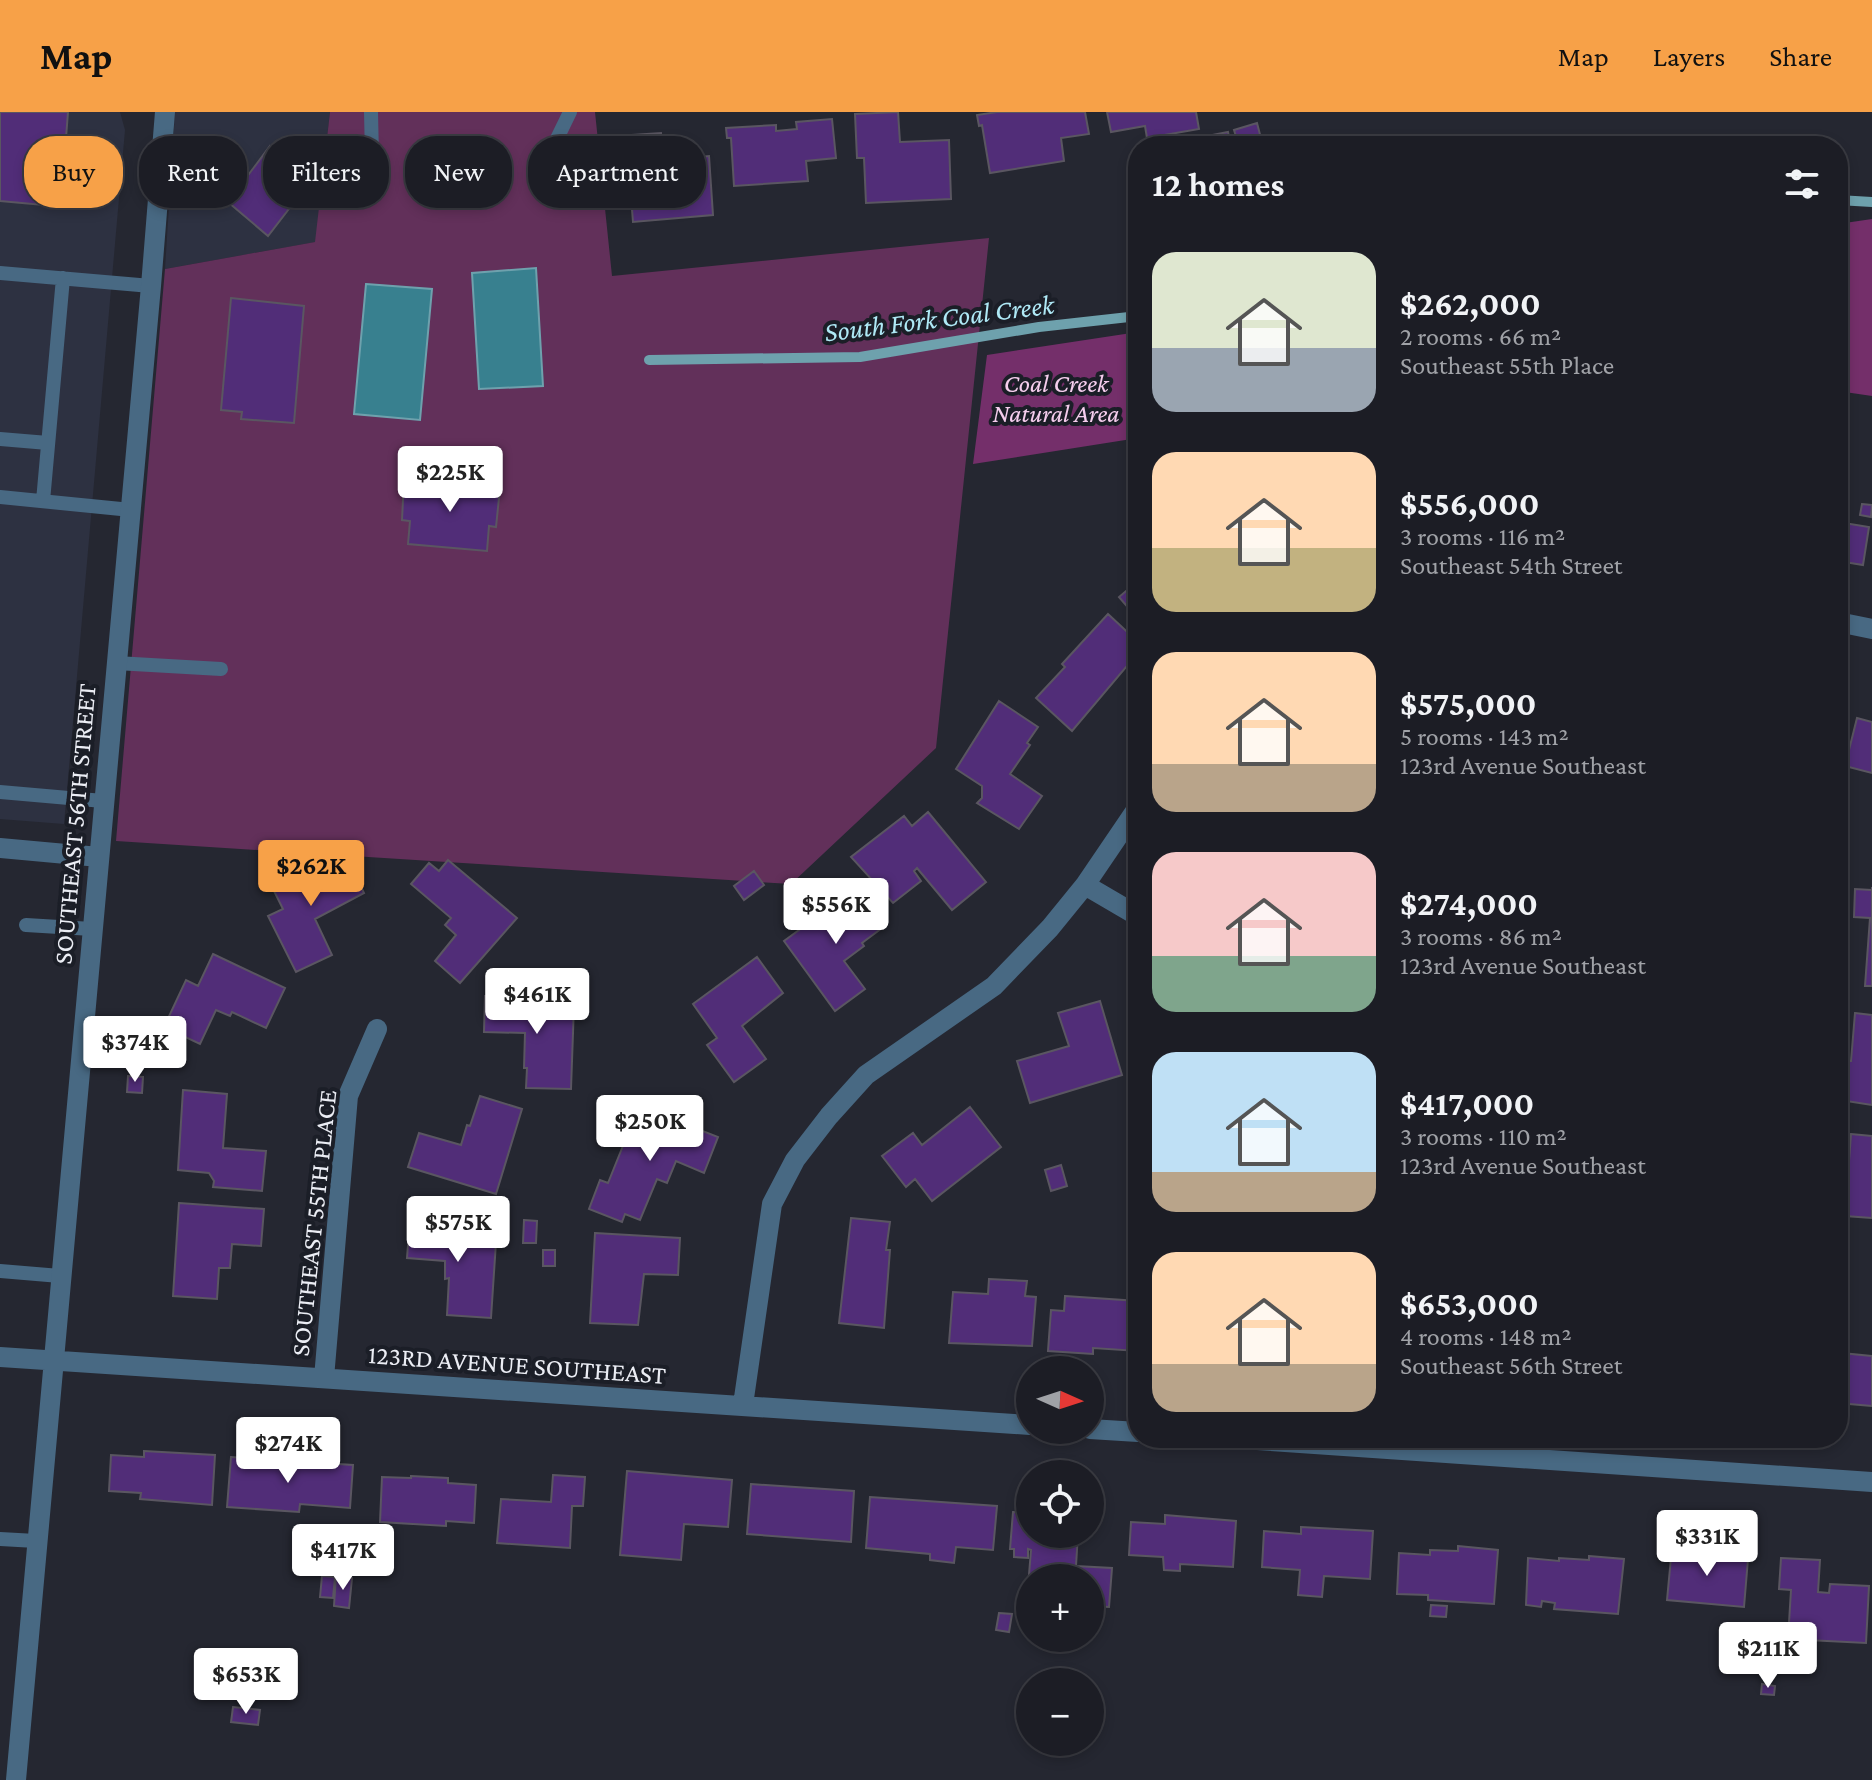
<!DOCTYPE html>
<meta charset="utf-8">
<style>
:root{--surface:#1c1d25;--page:#25262d;--text:#f1f3f6;--muted:#a0a2a7;--line:#3a3b42;--accent:#f7a148}
body{margin:0;font-family:"Crimson Pro",serif;background:var(--page);color:var(--text);height:100vh;display:flex;flex-direction:column;font-size:30px;white-space:nowrap}
*{box-sizing:border-box;margin:0}
p{font-size:26px;color:var(--muted)}
.icon{flex:none;width:44px;height:44px;fill:none;stroke:currentColor;stroke-width:2;stroke-linecap:round;stroke-linejoin:round}
.map{position:relative;flex:1;overflow:hidden}
.side{position:absolute;left:1128px;top:24px;width:720px;height:1312px;display:flex;flex-direction:column;background:var(--surface);border-radius:32px;box-shadow:0 4px 12px #0003,0 0 0 2px var(--line)}
.side>*{flex:none}
.top-card{position:absolute;left:24px;top:24px;width:760px;height:72px;display:flex;gap:16px}
.needle{width:52px;rotate:93deg}
.tools{position:absolute;left:1016px;top:1244px;display:grid;gap:16px}
.tools a{display:grid;place-items:center;width:88px;height:88px;border-radius:50%;background:var(--surface);box-shadow:0 4px 12px #0003,0 0 0 2px var(--line);font-size:40px}
.price{position:absolute;translate:-50% -68px;padding:0 18px;border-radius:8px;background:#fff;color:#222;font-size:26px;line-height:52px;filter:drop-shadow(0 2px 4px #0008)}
.price::after{content:'';position:absolute;left:50%;top:48px;width:24px;height:18px;margin-left:-12px;background:inherit;clip-path:polygon(0 0,100% 0,50% 100%)}
.price.selected{background:var(--accent);color:#111}
ul{padding:0;list-style:none}
li{display:flex;align-items:center;gap:24px;height:200px;padding:0 24px}
li span{display:grid;place-items:center;flex:none;width:224px;height:160px;border-radius:24px;color:#555}
li>.icon{margin-inline-start:auto}
span .icon{width:96px;height:96px;fill:#fffc;stroke-width:1}
li b{font-size:34px}
h2{display:flex;justify-content:space-between;align-items:center;height:96px;padding:0 24px;font-size:34px}
.chip{padding:0 28px;border-radius:32px;background:var(--surface);box-shadow:0 4px 12px #0003,0 0 0 2px var(--line);font-size:28px;line-height:72px}
.chip.selected{background:var(--accent);color:#111}
header{display:flex;align-items:center;gap:48px;box-sizing:border-box;height:112px;padding:0 40px;background:var(--accent);color:#111}
header strong{font-size:38px}
nav{display:flex;gap:44px;margin-inline-start:auto;font-size:28px}
.map>svg:first-child{display:block}
</style>
<header>
<strong>Map</strong>
<nav><a>Map</a><a>Layers</a><a>Share</a></nav>
</header>
<div class="map">
<svg width="1872" height="1668" viewBox="0 0 1872 1668">
<rect width="100%" height="100%" fill="#252731"/>
<path fill="#2d3141" d="M 0,0 L 120,0 L 125,18 L 64,712 L 0,707 Z
M 175,0 L 330,0 L 316,130 L 165,157 Z"/>
<path fill="#62305a" d="M 330,0 L 595,0 L 612,164 L 989,126 L 936,636 L 791,772 L 116,729 L 165,157 L 315,130 Z"/>
<path fill="#742f6a" d="M 1872,107 L 1872,284 L 1838,279 L 1838,112 Z
M 1138,220 L 1138,326 L 973,352 L 987,243 Z"/>
<path fill="#38808f" stroke="#6ea1ad" stroke-width="2" d="M 536,156 L 543,274 L 479,277 L 472,161 Z
M 366,172 L 432,177 L 420,308 L 354,302 Z"/>
<g fill="none" stroke-linecap="round" stroke-linejoin="round">
<path stroke="#6ea1ad" stroke-width="10" d="M 1838,88 L 1872,90
M 649,248 L 860,245 L 1039,215 L 1138,204"/>
</g>
<path fill="#512d78" stroke="#5a5661" stroke-width="2" d="M 0,0 L 68,0 L 66,26 L 83,27 L 76,96 L 0,89 Z
M 898,0 L 900,30 L 949,28 L 951,87 L 866,91 L 864,46 L 857,46 L 855,2 Z
M 997,0 L 1085,0 L 1089,22 L 1061,26 L 1064,49 L 990,61 L 982,13 L 979,14 L 977,3 Z
M 1107,0 L 1196,0 L 1199,17 L 1147,26 L 1145,14 L 1111,20 Z
M 832,7 L 836,46 L 806,49 L 808,69 L 734,74 L 731,26 L 727,26 L 726,16 L 776,13 L 776,19 L 797,17 L 796,10 Z
M 1257,11 L 1263,34 L 1239,34 L 1234,18 Z
M 1228,20 L 1231,34 L 1213,34 L 1212,23 Z
M 661,21 L 663,48 L 709,44 L 713,103 L 633,110 L 629,60 L 619,61 L 617,24 Z
M 270,34 L 312,67 L 268,124 L 228,90 Z
M 231,186 L 304,194 L 294,311 L 241,307 L 242,300 L 221,298 Z
M 404,368 L 500,376 L 496,415 L 489,414 L 487,439 L 408,432 L 410,409 L 402,408 Z
M 1862,392 L 1872,393 L 1871,405 L 1860,403 Z
M 1838,410 L 1869,415 L 1863,453 L 1838,449 Z
M 1138,469 L 1138,507 L 1119,485 Z
M 1108,502 L 1138,530 L 1138,541 L 1072,619 L 1036,586 L 1065,555 L 1062,552 Z
M 999,589 L 1038,615 L 1027,631 L 1030,633 L 1010,662 L 1042,684 L 1019,717 L 977,691 L 982,686 L 982,674 L 956,657 Z
M 1857,606 L 1872,610 L 1872,661 L 1845,654 Z
M 928,700 L 986,770 L 952,798 L 917,756 L 914,759 L 921,769 L 893,791 L 851,745 L 904,704 L 912,714 Z
M 345,741 L 364,781 L 315,807 L 332,843 L 296,860 L 268,804 L 283,797 L 272,775 L 277,772 L 274,765 L 286,759 L 290,767 Z
M 448,748 L 517,806 L 460,871 L 435,849 L 456,823 L 445,813 L 451,806 L 411,772 L 429,751 L 439,759 Z
M 754,759 L 764,773 L 744,788 L 734,774 Z
M 858,775 L 886,813 L 862,831 L 864,834 L 844,849 L 865,877 L 835,899 L 784,829 Z
M 1872,775 L 1872,874 L 1865,874 L 1870,806 L 1854,805 L 1855,777 L 1872,778 Z
M 213,842 L 285,876 L 266,916 L 232,900 L 230,904 L 216,898 L 200,932 L 164,915 L 186,868 L 198,874 Z
M 757,845 L 783,881 L 742,914 L 766,947 L 734,970 L 707,933 L 717,926 L 693,892 Z
M 485,884 L 553,886 L 553,892 L 574,893 L 571,977 L 526,976 L 527,956 L 524,956 L 525,921 L 484,920 Z
M 1100,889 L 1122,963 L 1030,991 L 1017,949 L 1069,934 L 1058,901 Z
M 1855,901 L 1872,903 L 1872,993 L 1846,989 L 1847,981 L 1838,980 L 1839,949 L 1851,949 Z
M 126,929 L 145,931 L 142,955 L 124,953 Z
M 128,964 L 143,965 L 142,981 L 127,980 Z
M 183,978 L 227,982 L 223,1036 L 266,1039 L 262,1079 L 213,1075 L 214,1069 L 209,1061 L 178,1058 Z
M 480,984 L 522,997 L 496,1082 L 408,1055 L 419,1021 L 461,1033 L 467,1013 L 470,1014 Z
M 639,994 L 718,1025 L 704,1061 L 676,1049 L 667,1071 L 657,1067 L 640,1108 L 625,1102 L 622,1110 L 589,1097 L 600,1068 L 608,1071 Z
M 970,995 L 1001,1035 L 932,1089 L 915,1067 L 906,1075 L 882,1044 L 913,1021 L 922,1033 Z
M 1851,1022 L 1872,1024 L 1872,1106 L 1845,1104 Z
M 1061,1053 L 1067,1074 L 1051,1079 L 1045,1058 Z
M 179,1091 L 264,1097 L 261,1134 L 232,1132 L 230,1156 L 219,1156 L 217,1187 L 173,1184 Z
M 851,1106 L 890,1110 L 886,1138 L 890,1138 L 884,1216 L 839,1211 Z
M 410,1107 L 461,1110 L 461,1116 L 467,1125 L 483,1125 L 483,1128 L 496,1130 L 491,1206 L 447,1203 L 449,1166 L 445,1167 L 445,1149 L 407,1146 Z
M 524,1108 L 537,1109 L 536,1131 L 523,1131 Z
M 595,1121 L 680,1126 L 678,1163 L 644,1162 L 638,1213 L 590,1211 Z
M 543,1138 L 555,1138 L 555,1154 L 543,1154 Z
M 989,1167 L 1027,1169 L 1025,1184 L 1036,1185 L 1032,1234 L 949,1231 L 953,1180 L 988,1182 Z
M 1065,1184 L 1138,1189 L 1138,1239 L 1093,1236 L 1093,1242 L 1048,1239 L 1051,1198 L 1064,1199 Z
M 1838,1225 L 1842,1225 L 1842,1241 L 1872,1244 L 1872,1294 L 1838,1291 Z
M 144,1339 L 215,1343 L 212,1393 L 140,1387 L 141,1381 L 109,1379 L 111,1343 L 144,1345 Z
M 231,1345 L 353,1353 L 350,1396 L 300,1392 L 299,1400 L 227,1395 Z
M 627,1359 L 732,1368 L 728,1415 L 684,1412 L 681,1448 L 620,1443 Z
M 553,1363 L 585,1365 L 583,1394 L 572,1394 L 570,1436 L 497,1431 L 501,1387 L 551,1390 Z
M 411,1364 L 448,1366 L 448,1371 L 476,1373 L 474,1411 L 446,1409 L 446,1414 L 380,1410 L 382,1365 L 411,1366 Z
M 751,1372 L 854,1379 L 851,1430 L 747,1422 Z
M 870,1385 L 997,1394 L 993,1438 L 956,1435 L 954,1451 L 930,1448 L 930,1442 L 866,1436 Z
M 1013,1400 L 1030,1401 L 1030,1422 L 1078,1422 L 1076,1454 L 1112,1456 L 1109,1495 L 1090,1494 L 1090,1466 L 1030,1466 L 1030,1475 L 1028,1475 L 1031,1438 L 1028,1437 L 1028,1446 L 1014,1445 L 1014,1437 L 1010,1437 Z
M 1165,1403 L 1236,1409 L 1233,1455 L 1180,1452 L 1180,1459 L 1164,1458 L 1163,1445 L 1129,1443 L 1131,1410 L 1165,1412 Z
M 1301,1415 L 1373,1419 L 1370,1467 L 1324,1464 L 1322,1485 L 1298,1483 L 1300,1458 L 1262,1455 L 1264,1419 L 1301,1422 Z
M 1458,1434 L 1498,1438 L 1494,1492 L 1428,1488 L 1428,1483 L 1397,1482 L 1399,1441 L 1430,1443 L 1430,1438 L 1458,1439 Z
M 1672,1435 L 1699,1437 L 1698,1442 L 1748,1447 L 1744,1495 L 1667,1488 Z
M 1589,1444 L 1624,1447 L 1618,1502 L 1554,1497 L 1555,1491 L 1542,1489 L 1541,1495 L 1526,1493 L 1528,1446 L 1559,1449 L 1559,1446 L 1589,1448 Z
M 1781,1446 L 1820,1448 L 1818,1480 L 1829,1481 L 1830,1472 L 1869,1474 L 1866,1531 L 1788,1527 L 1791,1478 L 1779,1477 Z
M 322,1464 L 335,1465 L 333,1486 L 320,1485 Z
M 336,1464 L 352,1466 L 349,1496 L 334,1494 Z
M 1431,1493 L 1447,1494 L 1446,1505 L 1430,1504 Z
M 999,1501 L 1012,1502 L 1009,1520 L 996,1518 Z
M 1762,1572 L 1775,1574 L 1774,1583 L 1761,1582 Z
M 233,1595 L 260,1598 L 258,1613 L 231,1610 Z"/>
<g fill="none" stroke-linecap="round" stroke-linejoin="round">
<path stroke="#486983" stroke-width="14" d="M 371,0 L 372,44
M 552,37 L 570,0
M 0,161 L 151,174
M 0,327 L 48,331
M 0,385 L 131,398
M 43,389 L 63,166
M 116,551 L 221,557
M 0,680 L 103,689
M 26,813 L 92,817
M 0,1159 L 60,1164
M 0,1427 L 36,1429"/>
<path stroke="#486983" stroke-width="20" d="M 1838,510 L 1872,517
M 0,736 L 99,745
M 1085,773 L 1138,804
M 0,1245 L 1030,1313
M 324,1266 L 348,984 L 377,917
M 743,1293 L 772,1092 L 795,1048 L 829,1004 L 866,963 L 994,874 L 1050,816 L 1085,773 L 1138,695
M 1090,1317 L 1138,1320
M 1227,1326 L 1872,1370
M 16,1668 L 151,174 L 165,0"/>
</g>
<g text-anchor="middle" dominant-baseline="central" stroke-width="8" stroke-linejoin="round" paint-order="stroke">
<g font-size="26" font-style="italic" fill="#f6ceee" stroke="#1b1e27">
<text x="1056" y="271">Coal Creek<tspan x="1056" dy="30">Natural Area</tspan></text>
</g>
<g font-size="26" fill="#ebedf4" stroke="#1b1e27">
<text transform="translate(75 712) rotate(-85)">SOUTHEAST 56TH STREET</text>
<text transform="translate(314 1111) rotate(-84)">SOUTHEAST 55TH PLACE</text>
<text transform="translate(517 1253) rotate(4)">123RD AVENUE SOUTHEAST</text>
</g>
<g font-size="28" font-style="italic" fill="#afe9f6" stroke="#1b1e27">
<text transform="translate(939 206) rotate(-7)">South Fork Coal Creek</text>
</g>
</g>
</svg>
<div class="tools">
<a><svg class="needle" viewBox="-14 -14 28 28"><path d="M0-13l5 13h-10z" fill="#e53935"/><path d="M0 13l5-13h-10z" fill="#a0a2a7"/></svg></a>
<a><svg class="icon" aria-label="locate" viewBox="0 0 24 24"><circle cx="12" cy="12" r="6"/><path d="M12 2v4M12 18v4M2 12h4M18 12h4"/></svg></a>
<a>+</a>
<a>−</a>
</div>
<b class="price" style="left:450px;top:402px">$225K</b>
<b class="price selected" style="left:311px;top:796px">$262K</b>
<b class="price" style="left:836px;top:834px">$556K</b>
<b class="price" style="left:537px;top:924px">$461K</b>
<b class="price" style="left:135px;top:972px">$374K</b>
<b class="price" style="left:650px;top:1051px">$250K</b>
<b class="price" style="left:458px;top:1152px">$575K</b>
<b class="price" style="left:288px;top:1373px">$274K</b>
<b class="price" style="left:1707px;top:1466px">$331K</b>
<b class="price" style="left:343px;top:1480px">$417K</b>
<b class="price" style="left:1768px;top:1578px">$211K</b>
<b class="price" style="left:246px;top:1604px">$653K</b>
<div class="top-card">
<a class="chip selected">Buy</a>
<a class="chip">Rent</a>
<a class="chip">Filters</a>
<a class="chip">New</a>
<a class="chip">Apartment</a>
</div>
<section class="side">
<h2>12 homes<svg class="icon" aria-label="filters" viewBox="0 0 24 24"><path d="M4 7h16M4 17h16"/><circle cx="9" cy="7" r="2"/><circle cx="15" cy="17" r="2"/></svg></h2>
<ul>
<li><span style="background:linear-gradient(#dfe7d0 60%,#9aa5b1 0)"><svg class="icon" aria-label="home" viewBox="0 0 24 24"><path d="M3 11l9-7 9 7M6 9v11h12V9"/></svg></span><div><b>$262,000</b><p>2 rooms · 66 m²</p><p>Southeast 55th Place</p></div></li>
<li><span style="background:linear-gradient(#ffd9b3 60%,#c2b280 0)"><svg class="icon" aria-label="home" viewBox="0 0 24 24"><path d="M3 11l9-7 9 7M6 9v11h12V9"/></svg></span><div><b>$556,000</b><p>3 rooms · 116 m²</p><p>Southeast 54th Street</p></div></li>
<li><span style="background:linear-gradient(#ffd9b3 70%,#b9a48a 0)"><svg class="icon" aria-label="home" viewBox="0 0 24 24"><path d="M3 11l9-7 9 7M6 9v11h12V9"/></svg></span><div><b>$575,000</b><p>5 rooms · 143 m²</p><p>123rd Avenue Southeast</p></div></li>
<li><span style="background:linear-gradient(#f6c9c9 65%,#7fa58c 0)"><svg class="icon" aria-label="home" viewBox="0 0 24 24"><path d="M3 11l9-7 9 7M6 9v11h12V9"/></svg></span><div><b>$274,000</b><p>3 rooms · 86 m²</p><p>123rd Avenue Southeast</p></div></li>
<li><span style="background:linear-gradient(#bfe0f5 75%,#b9a48a 0)"><svg class="icon" aria-label="home" viewBox="0 0 24 24"><path d="M3 11l9-7 9 7M6 9v11h12V9"/></svg></span><div><b>$417,000</b><p>3 rooms · 110 m²</p><p>123rd Avenue Southeast</p></div></li>
<li><span style="background:linear-gradient(#ffd9b3 70%,#b9a48a 0)"><svg class="icon" aria-label="home" viewBox="0 0 24 24"><path d="M3 11l9-7 9 7M6 9v11h12V9"/></svg></span><div><b>$653,000</b><p>4 rooms · 148 m²</p><p>Southeast 56th Street</p></div></li>
</ul>
</section>
</div>
